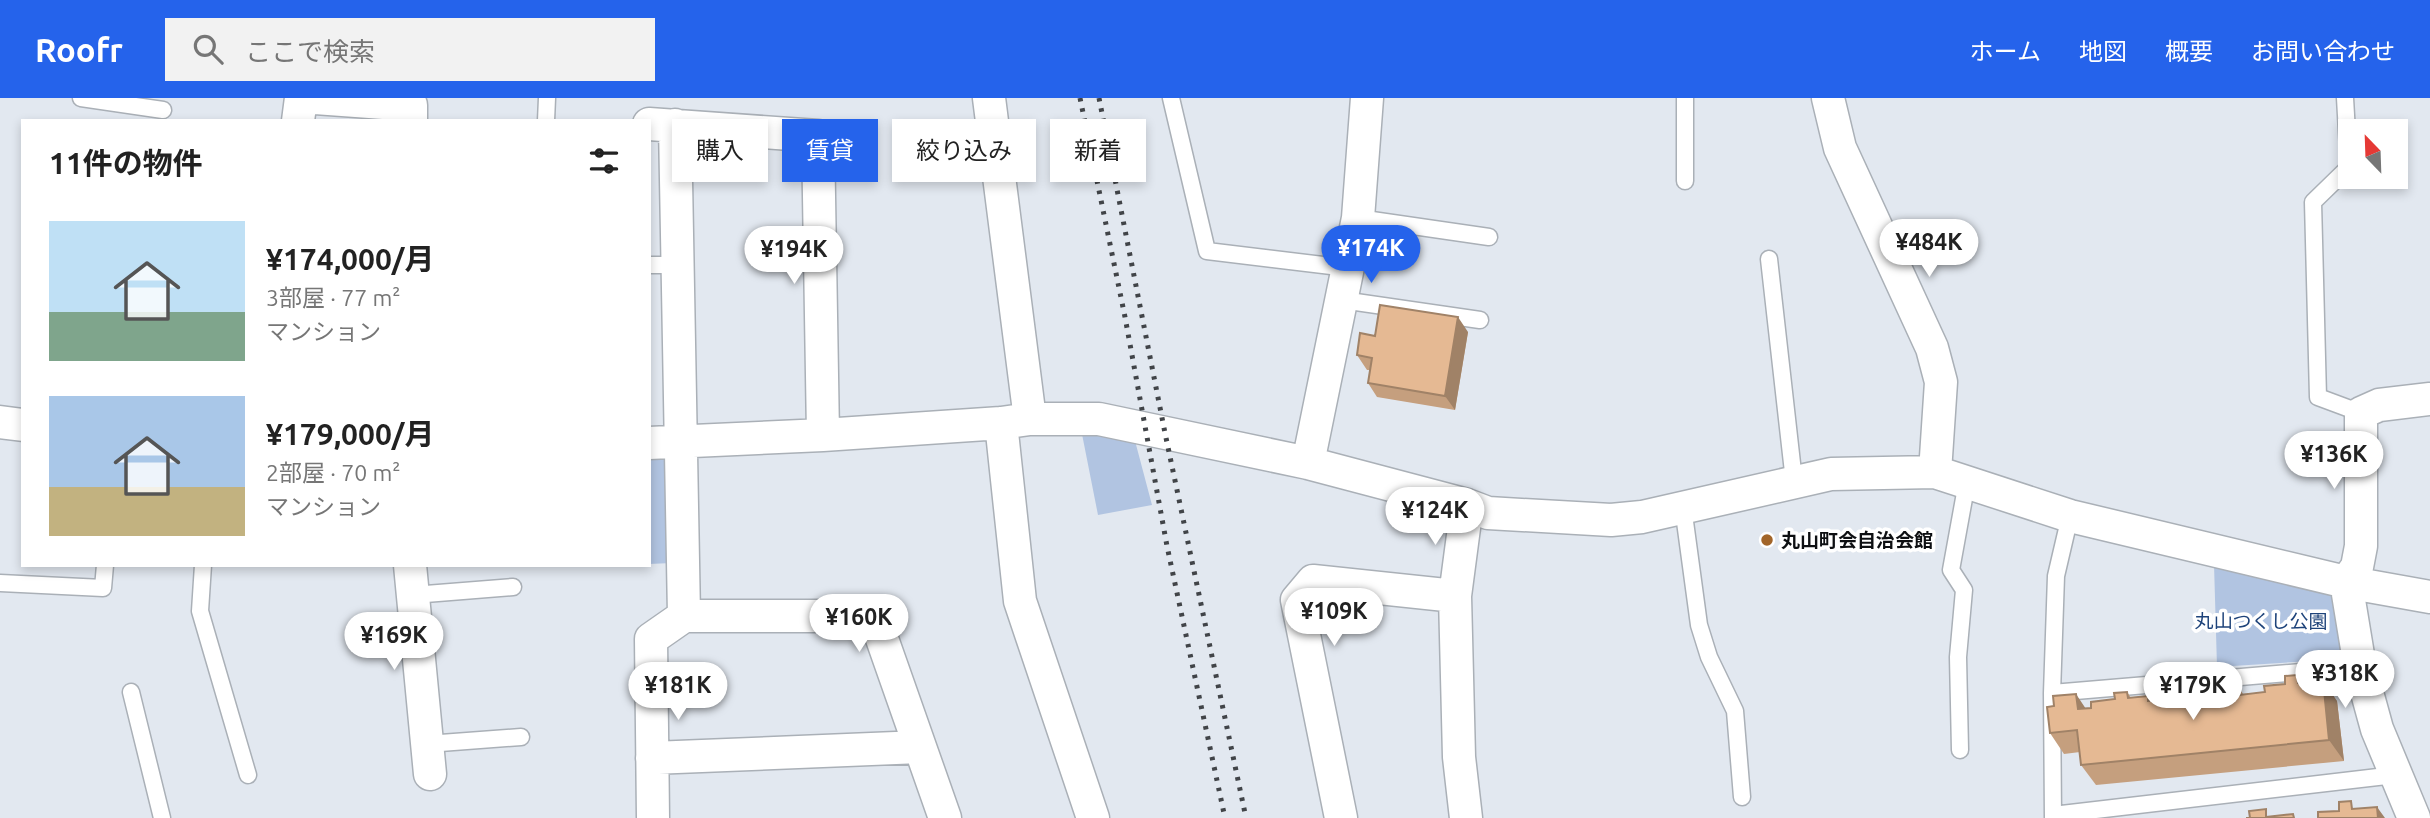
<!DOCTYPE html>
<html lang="ja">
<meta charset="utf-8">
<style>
:root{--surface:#fff;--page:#f2f2f2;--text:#222;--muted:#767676;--accent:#2563eb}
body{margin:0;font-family:Ubuntu,"Noto Sans JP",sans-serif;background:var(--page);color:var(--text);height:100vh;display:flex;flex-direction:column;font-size:26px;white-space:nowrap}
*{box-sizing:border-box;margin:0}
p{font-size:23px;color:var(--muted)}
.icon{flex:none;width:38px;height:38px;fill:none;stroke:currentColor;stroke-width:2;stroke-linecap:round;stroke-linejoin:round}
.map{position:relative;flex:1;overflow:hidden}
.details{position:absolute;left:21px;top:21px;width:630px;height:448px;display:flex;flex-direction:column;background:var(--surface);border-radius:0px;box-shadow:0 4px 10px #0003}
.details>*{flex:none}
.hud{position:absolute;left:672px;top:21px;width:665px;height:63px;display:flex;gap:14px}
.needle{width:46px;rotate:337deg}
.buttons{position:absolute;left:2338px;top:21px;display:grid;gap:14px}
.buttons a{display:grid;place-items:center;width:70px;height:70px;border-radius:0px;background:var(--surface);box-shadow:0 4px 10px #0003;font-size:35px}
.price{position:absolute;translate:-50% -60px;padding:0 16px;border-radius:24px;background:#fff;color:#222;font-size:23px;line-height:46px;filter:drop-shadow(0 2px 4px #0008)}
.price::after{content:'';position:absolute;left:50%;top:42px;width:21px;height:16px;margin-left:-10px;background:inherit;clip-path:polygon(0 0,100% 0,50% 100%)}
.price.selected{background:var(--accent);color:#fff}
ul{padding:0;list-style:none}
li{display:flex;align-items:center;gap:21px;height:175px;padding:0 28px}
li span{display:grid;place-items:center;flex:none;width:196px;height:140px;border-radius:0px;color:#555}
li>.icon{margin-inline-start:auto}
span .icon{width:84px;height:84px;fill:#fffc;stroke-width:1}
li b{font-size:30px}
h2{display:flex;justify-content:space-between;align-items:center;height:84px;padding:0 28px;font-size:30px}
.tag{padding:0 24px;border-radius:0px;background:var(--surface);box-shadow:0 4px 10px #0003;font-size:24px;line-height:63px}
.tag.selected{background:var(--accent);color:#fff}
header{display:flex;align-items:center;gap:42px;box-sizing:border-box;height:98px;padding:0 35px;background:var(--accent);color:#fff}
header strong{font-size:33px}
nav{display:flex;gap:38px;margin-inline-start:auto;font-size:24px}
.search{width:490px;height:63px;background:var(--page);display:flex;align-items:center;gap:18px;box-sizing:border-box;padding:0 24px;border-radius:0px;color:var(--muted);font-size:26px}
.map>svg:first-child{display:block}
</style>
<header>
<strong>Roofr</strong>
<div class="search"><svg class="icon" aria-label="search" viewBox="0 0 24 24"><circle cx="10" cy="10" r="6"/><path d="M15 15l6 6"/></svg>ここで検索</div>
<nav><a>ホーム</a><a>地図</a><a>概要</a><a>お問い合わせ</a></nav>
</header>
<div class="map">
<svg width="2430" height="720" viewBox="0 0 2430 720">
<rect width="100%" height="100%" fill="#e2e8f0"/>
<path fill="#b1c4e1" d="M 1081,331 L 1134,339 L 1152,407 L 1098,417 Z
M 671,356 L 672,465 L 649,466 L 649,357 Z
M 2214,466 L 2336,493 L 2343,561 L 2217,569 Z"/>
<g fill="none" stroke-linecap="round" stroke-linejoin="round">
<g stroke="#aab0b7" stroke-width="19">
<path id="service" d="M 81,0 L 163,12
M 1171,0 L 1207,153 L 1348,170
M 2345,0 L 2349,69 L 2313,104 L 2318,299 L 2361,315
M 546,23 L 547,0
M 1685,83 L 1685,0
M 1358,120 L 1489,139
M 1769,161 L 1794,383
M 649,167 L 678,167
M 1342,202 L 1480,222
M 1683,409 L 1699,527 L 1709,559 L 1735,613 L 1742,699
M 203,467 L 200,513 L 248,677
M 0,485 L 103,490 L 105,467
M 413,497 L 513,489
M 131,594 L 162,720
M 2052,595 L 2360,569
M 427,646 L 521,639
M 1960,652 L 1958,559 L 1964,492 L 1951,472 L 1967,384
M 2053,717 L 2395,677
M 2053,720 L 2052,595 L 2056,478 L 2070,418"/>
</g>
<g stroke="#aab0b7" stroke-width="35">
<path id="minor" d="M 315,0 L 411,7 L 411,23
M 989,0 L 1030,321
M 1828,0 L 1840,50 L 1932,250 L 1941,284 L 1935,374
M 298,23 L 301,0
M 649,26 L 818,38 L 823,337
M 675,27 L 684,518
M 0,324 L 23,327
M 1001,325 L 1020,503 L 1093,720
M 649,345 L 823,337 L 1001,325 L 1030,321 L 1099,321 L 1308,365 L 1467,407 L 1488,415 L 1611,422 L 1642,419 L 1831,376 L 1935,374 L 2070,418 L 2346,484 L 2430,499
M 1308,365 L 1358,120 L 1367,0
M 410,467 L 430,676
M 652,660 L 920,649
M 653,720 L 651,541 L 684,518 L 874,518 L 945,720
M 1341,720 L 1297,502 L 1313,483 L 1455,498
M 1466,720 L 1459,659 L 1455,498 L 1467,407
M 2414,720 L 2377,631 L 2360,569 L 2346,484 L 2357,469 L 2361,448 L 2361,315 L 2379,307 L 2430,301"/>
</g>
<use href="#service" stroke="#fff" stroke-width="16"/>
<use href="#minor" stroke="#fff" stroke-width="32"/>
<path stroke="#414448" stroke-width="5" stroke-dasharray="3.5 7" stroke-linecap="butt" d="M 1080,0 L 1125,219 L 1167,448 L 1225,720
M 1099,0 L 1165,335 L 1246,720"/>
</g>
<path fill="#c59f7e" d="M 1468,234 L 1455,312 L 1377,299 L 1368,285 L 1370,272 L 1367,272 L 1357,257 L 1375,238 Z
M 2297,577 L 2302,584 L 2337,603 L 2344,663 L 2096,687 L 2081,667 L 2080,654 L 2064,656 L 2050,635 L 2086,610 L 2091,610 L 2115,601 L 2127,594 L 2131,600 L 2151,603 L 2174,601 L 2217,592 L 2239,590 L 2243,596 L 2265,594 L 2285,586 Z"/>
<path fill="#a08267" d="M 1458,219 L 1468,234 L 1455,312 L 1445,298 Z
M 2323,582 L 2337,603 L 2344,663 L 2329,642 Z
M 2076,596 L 2090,617 L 2078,611 Z
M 2377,709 L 2385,720 L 2378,720 Z"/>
<path fill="#e5b993" stroke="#a08267" stroke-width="2" d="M 1380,207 L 1458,219 L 1445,298 L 1368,285 L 1372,260 L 1357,257 L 1360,235 L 1375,238 Z
M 2297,577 L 2298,585 L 2323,582 L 2329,642 L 2081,667 L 2077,632 L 2050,635 L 2047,609 L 2054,608 L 2053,598 L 2076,596 L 2078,611 L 2091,610 L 2091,604 L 2115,601 L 2114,595 L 2127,594 L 2128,600 L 2148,598 L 2148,603 L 2174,601 L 2174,596 L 2196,593 L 2195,586 L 2211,585 L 2212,593 L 2239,590 L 2240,597 L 2265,594 L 2264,588 L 2285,586 L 2285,578 Z
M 2351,703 L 2352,711 L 2377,709 L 2378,720 L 2318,720 L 2318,714 L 2339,713 L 2339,704 Z
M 2266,711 L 2266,719 L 2293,716 L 2294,720 L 2246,720 L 2250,720 L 2249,713 Z"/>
<circle fill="#a26529" stroke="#fff" stroke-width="2.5" cx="1767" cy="442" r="7"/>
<g text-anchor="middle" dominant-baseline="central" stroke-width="7" stroke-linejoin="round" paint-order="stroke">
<g font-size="19" font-weight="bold" fill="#0d0f12" stroke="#fff" text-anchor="start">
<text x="1781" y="442">丸山町会自治会館</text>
</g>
<g font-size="19" fill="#1e437a" stroke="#fff">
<text x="2261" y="523">丸山つくし公園</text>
</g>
</g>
</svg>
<div class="buttons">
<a><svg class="needle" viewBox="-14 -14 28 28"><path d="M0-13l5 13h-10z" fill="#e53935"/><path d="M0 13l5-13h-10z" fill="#767676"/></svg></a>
</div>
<b class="price" style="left:1929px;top:181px">¥484K</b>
<b class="price selected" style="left:1371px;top:187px">¥174K</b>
<b class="price" style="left:794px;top:188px">¥194K</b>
<b class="price" style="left:2334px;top:393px">¥136K</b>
<b class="price" style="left:1435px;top:449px">¥124K</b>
<b class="price" style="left:1334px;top:550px">¥109K</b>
<b class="price" style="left:859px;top:556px">¥160K</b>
<b class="price" style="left:394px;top:574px">¥169K</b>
<b class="price" style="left:2345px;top:612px">¥318K</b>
<b class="price" style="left:678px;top:624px">¥181K</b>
<b class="price" style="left:2193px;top:624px">¥179K</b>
<div class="hud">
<a class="tag">購入</a>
<a class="tag selected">賃貸</a>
<a class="tag">絞り込み</a>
<a class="tag">新着</a>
</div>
<section class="details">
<h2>11件の物件<svg class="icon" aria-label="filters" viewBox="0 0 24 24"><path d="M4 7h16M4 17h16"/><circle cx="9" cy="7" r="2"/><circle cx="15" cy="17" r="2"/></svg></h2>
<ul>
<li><span style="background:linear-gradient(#bfe0f5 65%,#7fa58c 0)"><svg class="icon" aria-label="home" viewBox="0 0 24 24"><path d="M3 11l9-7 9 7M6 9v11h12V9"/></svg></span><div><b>¥174,000/月</b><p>3部屋 · 77 m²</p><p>マンション</p></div></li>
<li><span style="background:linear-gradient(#a9c7e8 65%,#c2b280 0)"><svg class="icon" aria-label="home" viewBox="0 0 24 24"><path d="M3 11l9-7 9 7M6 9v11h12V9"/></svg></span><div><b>¥179,000/月</b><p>2部屋 · 70 m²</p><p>マンション</p></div></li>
</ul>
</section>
</div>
